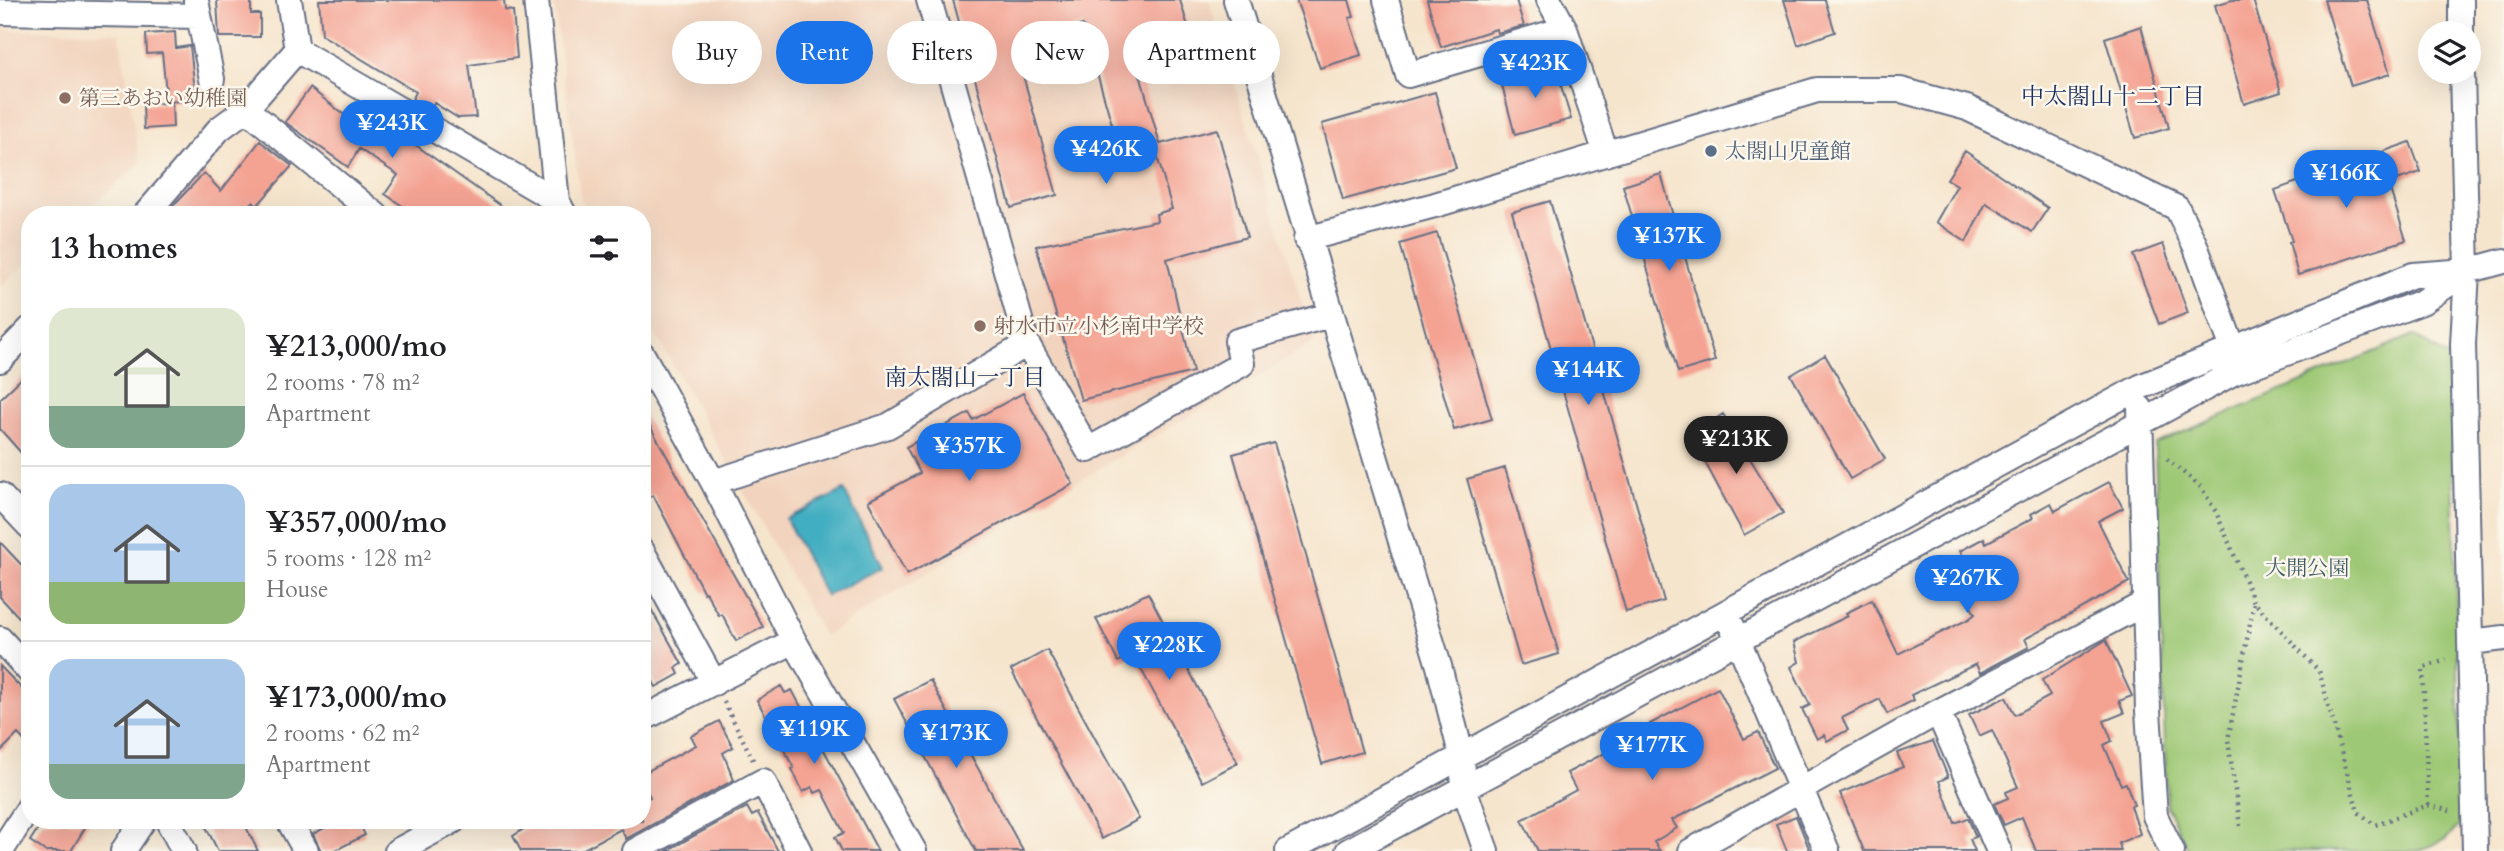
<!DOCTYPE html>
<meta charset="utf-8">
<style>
:root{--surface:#fff;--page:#f6f6f6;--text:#202124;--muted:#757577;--line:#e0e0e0;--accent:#1a73e8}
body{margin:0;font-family:Cardo,"Noto Serif JP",serif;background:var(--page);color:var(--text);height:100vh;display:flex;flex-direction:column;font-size:26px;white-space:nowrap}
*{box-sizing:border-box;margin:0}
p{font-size:23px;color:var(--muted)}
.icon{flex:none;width:38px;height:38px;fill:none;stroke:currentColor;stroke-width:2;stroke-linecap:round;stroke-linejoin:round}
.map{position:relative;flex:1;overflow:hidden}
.side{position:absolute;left:21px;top:206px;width:630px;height:623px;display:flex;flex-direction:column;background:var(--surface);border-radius:28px;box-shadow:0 7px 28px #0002}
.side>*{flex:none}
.hud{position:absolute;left:672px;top:21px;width:665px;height:63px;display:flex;gap:14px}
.tools{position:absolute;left:2418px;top:21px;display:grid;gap:14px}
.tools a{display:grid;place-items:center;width:63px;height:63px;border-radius:50%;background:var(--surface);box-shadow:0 7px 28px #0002;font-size:35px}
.price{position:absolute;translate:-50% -60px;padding:0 16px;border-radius:24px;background:var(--accent);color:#fff;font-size:23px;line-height:46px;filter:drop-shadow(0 2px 4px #0008)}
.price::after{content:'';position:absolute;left:50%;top:42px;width:21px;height:16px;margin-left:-10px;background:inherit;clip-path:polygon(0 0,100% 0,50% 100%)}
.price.selected{background:#222;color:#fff}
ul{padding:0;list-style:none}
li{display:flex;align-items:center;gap:21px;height:175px;padding:0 28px}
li+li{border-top:2px solid var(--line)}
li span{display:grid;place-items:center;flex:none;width:196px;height:140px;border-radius:21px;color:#555}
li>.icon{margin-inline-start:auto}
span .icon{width:84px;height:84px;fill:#fffc;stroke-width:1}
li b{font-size:30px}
h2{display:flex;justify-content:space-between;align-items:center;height:84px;padding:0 28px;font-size:30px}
.tag{padding:0 24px;border-radius:32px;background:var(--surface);box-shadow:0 7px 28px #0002;font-size:24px;line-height:63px}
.tag.selected{background:var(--accent);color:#fff}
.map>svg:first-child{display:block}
</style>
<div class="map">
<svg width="2504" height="851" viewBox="0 0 2504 851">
<rect width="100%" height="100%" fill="#fbf7ec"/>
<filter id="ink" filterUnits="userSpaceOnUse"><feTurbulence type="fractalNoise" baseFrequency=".0143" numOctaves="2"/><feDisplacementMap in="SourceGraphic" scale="14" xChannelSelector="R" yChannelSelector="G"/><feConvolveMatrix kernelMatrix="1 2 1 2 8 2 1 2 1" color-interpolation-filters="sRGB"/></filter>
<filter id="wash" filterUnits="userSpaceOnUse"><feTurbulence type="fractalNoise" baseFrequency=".00686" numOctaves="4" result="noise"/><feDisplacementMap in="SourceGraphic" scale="28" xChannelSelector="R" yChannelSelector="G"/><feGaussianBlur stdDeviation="1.57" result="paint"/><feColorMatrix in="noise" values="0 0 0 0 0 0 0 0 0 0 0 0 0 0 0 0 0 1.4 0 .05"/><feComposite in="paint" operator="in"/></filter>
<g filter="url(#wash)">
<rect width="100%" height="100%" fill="#f6e5cd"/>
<path fill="#f2d4be" d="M 553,0 L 1209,0 L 1314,343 L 1073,484 L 824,636 L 642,310 L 642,215 L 589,215 L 581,200 Z
M 0,29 L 119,33 L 140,163 L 81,215 L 30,215 L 30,261 L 0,287 Z"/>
<path fill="#9dc875" stroke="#5c7c6a" stroke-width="2" d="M 2414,335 L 2450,359 L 2462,823 L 2446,839 L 2418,851 L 2189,851 L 2167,807 L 2155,444 Z"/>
<path fill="#43aec1" stroke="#2f6e90" stroke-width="2" d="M 844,490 L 883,567 L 826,596 L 786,519 Z"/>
<g id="blocks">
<path fill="#f4a393" d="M 217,0 L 251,0 L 251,14 L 260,14 L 260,37 L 219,37 Z
M 319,0 L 504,0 L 505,10 L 513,11 L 517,58 L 469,65 L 476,117 L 458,118 L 434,103 L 430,110 L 412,100 L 416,92 L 322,35 Z
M 953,0 L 1180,0 L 1189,30 L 1132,47 L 1160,144 L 1217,129 L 1247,237 L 1167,259 L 1193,372 L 1081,400 L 1036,246 L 1157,221 L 1156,214 L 1172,209 L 1156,152 L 1123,162 L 1083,25 L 1014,44 L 1057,195 L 1011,208 Z
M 1296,0 L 1349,0 L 1354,17 L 1349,18 L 1361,55 L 1320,68 Z
M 1427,0 L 1516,0 L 1524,26 L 1497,33 L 1496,29 L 1441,47 Z
M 1784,0 L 1825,0 L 1835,32 L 1798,45 Z
M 2232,0 L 2253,0 L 2281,92 L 2244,104 L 2215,5 Z
M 2324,0 L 2367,0 L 2390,74 L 2351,86 Z
M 2141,26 L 2169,128 L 2135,138 L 2105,38 Z
M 175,32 L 176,48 L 190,46 L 196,100 L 167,102 L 162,53 L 147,54 L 146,34 Z
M 1555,66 L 1571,119 L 1515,135 L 1500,78 Z
M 310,88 L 351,120 L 357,111 L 373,121 L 376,117 L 414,135 L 410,141 L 514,215 L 419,215 L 404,207 L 385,194 L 398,175 L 359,149 L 348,167 L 285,122 Z
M 1435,92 L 1456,168 L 1343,200 L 1322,124 Z
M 172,103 L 173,127 L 144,129 L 143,104 Z
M 260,141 L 292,166 L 257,206 L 253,202 L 239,215 L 164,215 L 204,173 L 221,191 Z
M 2410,142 L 2421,172 L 2388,183 L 2406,240 L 2298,275 L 2289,242 L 2292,241 L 2275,190 Z
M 1965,151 L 2048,208 L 2032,232 L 1986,203 L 1966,242 L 1936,222 L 1957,185 L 1947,179 Z
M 1661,174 L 1715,361 L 1678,372 L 1623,186 Z
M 1550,201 L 1664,601 L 1626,612 L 1512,212 Z
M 1437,233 L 1492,419 L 1454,430 L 1400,244 Z
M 2163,244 L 2188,313 L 2159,324 L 2133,255 Z
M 1825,355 L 1885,459 L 1850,479 L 1791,375 Z
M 30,370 L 30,463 L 0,429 L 0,399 Z
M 1023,393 L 1073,484 L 907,575 L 868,501 L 920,473 L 906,447 L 969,413 L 973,420 Z
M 642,412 L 763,627 L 736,641 L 722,614 L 719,616 L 706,592 L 704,593 L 653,495 L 642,501 Z
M 1723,414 L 1783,513 L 1744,535 L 1691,436 Z
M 1274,443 L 1362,752 L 1322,764 L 1233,454 Z
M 1505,468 L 1559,654 L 1521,665 L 1467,479 Z
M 2109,482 L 2123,508 L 2098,521 L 2129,582 L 2025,639 L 2029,647 L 1980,673 L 1976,664 L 1911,695 L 1914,700 L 1887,714 L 1880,699 L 1842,718 L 1848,730 L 1827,741 L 1824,735 L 1817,739 L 1802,709 L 1810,705 L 1791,667 L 1799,662 L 1794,642 L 1848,616 L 1846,613 L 1872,600 L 1898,654 L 1969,619 L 1975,614 L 1961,588 L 1976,580 L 1960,551 L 1984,538 L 1986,543 L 2033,518 L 2031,514 L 2051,503 L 2055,511 Z
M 0,542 L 30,574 L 30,629 L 0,597 Z
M 642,593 L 682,664 L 676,668 L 679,674 L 656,687 L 642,662 Z
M 1148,593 L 1238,763 L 1202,782 L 1133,654 L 1118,662 L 1096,619 Z
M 2106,640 L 2132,696 L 2119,701 L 2124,713 L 2104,721 L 2112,741 L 2104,745 L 2121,785 L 2126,783 L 2134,805 L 2131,806 L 2140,834 L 2119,843 L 2121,851 L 2036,851 L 2022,817 L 2004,825 L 1994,804 L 2008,798 L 2006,792 L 2018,787 L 1992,730 L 1979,736 L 1969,715 L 2006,697 L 2015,715 L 2050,696 L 2042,680 Z
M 1047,650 L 1139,819 L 1102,839 L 1011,670 Z
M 0,666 L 30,697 L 30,747 L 18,734 L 0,752 Z
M 930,680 L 1023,851 L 976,851 L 894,699 Z
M 781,686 L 785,693 L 792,690 L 878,851 L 842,851 L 835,837 L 844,833 L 822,790 L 815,793 L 812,787 L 803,792 L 792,769 L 794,768 L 757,700 Z
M 1718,688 L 1744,739 L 1758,732 L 1775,768 L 1672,820 L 1677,828 L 1654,842 L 1660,851 L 1538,851 L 1522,820 L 1576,790 L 1567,773 L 1652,728 L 1650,724 Z
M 719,721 L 733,747 L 723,753 L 734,780 L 626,839 L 621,829 L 580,851 L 521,851 L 513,836 L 536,821 L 642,821 L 642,802 L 650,797 L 642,782 L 642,774 L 696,745 L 691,736 Z
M 1933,741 L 1948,777 L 1939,781 L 1955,823 L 1968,818 L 1976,837 L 1970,839 L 1975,851 L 1864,851 L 1840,793 L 1903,767 L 1897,753 Z
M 747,807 L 752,816 L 758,813 L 778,851 L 666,851 Z
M 1796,816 L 1810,851 L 1787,851 L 1776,824 Z
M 43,821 L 89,821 L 71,851 L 45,851 L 30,841 Z
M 203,821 L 243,821 L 258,851 L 218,851 Z
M 338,821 L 358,821 L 365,835 L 334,851 L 321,851 L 313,834 Z"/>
</g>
</g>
<g filter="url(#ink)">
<use href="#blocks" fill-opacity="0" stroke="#686f85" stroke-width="2"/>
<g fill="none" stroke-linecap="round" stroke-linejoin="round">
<g stroke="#686f85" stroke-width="28">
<path id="minor" d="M 536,0 L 557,201 L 563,212
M 1236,0 L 1439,666 L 1462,758 L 1464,788 L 1486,851
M 1386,0 L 1408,75 L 1565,29
M 1549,0 L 1565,29 L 1606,154
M 2461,0 L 2461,33
M 196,1 L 212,79
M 0,12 L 198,16
M 297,50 L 557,201
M 2462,72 L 2467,271 L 2463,344 L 2475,851
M 246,109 L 376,215
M 145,215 L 219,129 L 246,109 L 297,50 L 289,0
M 1306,239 L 1435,205 L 1817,90 L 1901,90 L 1967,108 L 2177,208 L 2195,245 L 2233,349
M 1027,344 L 1088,450 L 1242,364 L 1237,341 L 1330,315
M 642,354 L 713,482 L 794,641 L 914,851
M 0,360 L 30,329
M 2140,408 L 2148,711 L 2155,816 L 2172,851
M 713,482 L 888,426 L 1027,344 L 929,0
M 0,495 L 30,527
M 642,551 L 714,683
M 1732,626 L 1827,851
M 0,639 L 30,672
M 2470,642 L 2504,638
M 1938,712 L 1999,851
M 642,719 L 794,641
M 168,821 L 184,851
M 289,821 L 306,851
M 1,851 L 30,806
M 123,851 L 143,821
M 397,851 L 453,821
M 635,851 L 763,781 L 799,851
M 1288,851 L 2140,387 L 2413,275 L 2467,271 L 2504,261
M 1348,851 L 2233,373 L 2422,302 L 2467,271
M 1691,851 L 1938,712 L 2145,603"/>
</g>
<path stroke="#686f85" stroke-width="4.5" stroke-dasharray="2 5" stroke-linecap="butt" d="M 2167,459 L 2201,487 L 2216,512 L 2254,602 L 2319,671 L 2358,812 L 2375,825 L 2428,805 L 2450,811
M 724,702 L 753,760
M 2428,805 L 2423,668 L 2446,660
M 2240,826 L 2228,740 L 2254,602"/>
<use href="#minor" stroke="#fff" stroke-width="24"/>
</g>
</g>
<g fill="#8d6e63" stroke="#fbf7ec" stroke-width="2.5">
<circle cx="65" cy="98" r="7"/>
<circle cx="980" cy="326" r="7"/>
</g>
<circle fill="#5c6f8a" stroke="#fbf7ec" stroke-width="2.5" cx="1711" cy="151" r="7"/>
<g text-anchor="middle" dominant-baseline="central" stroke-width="5" stroke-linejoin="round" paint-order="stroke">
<g font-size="21" fill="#785e54" stroke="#fbf7ec" text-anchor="start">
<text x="79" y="98">第三あおい幼稚園</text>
<text x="994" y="326">射水市立小杉南中学校</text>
</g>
<g font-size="21" fill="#4e5e75" stroke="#fbf7ec" text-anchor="start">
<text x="1725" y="151">太閤山児童館</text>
</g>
<g font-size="21" fill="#425d65" stroke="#fbf7ec">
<text x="2307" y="568">大開公園</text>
</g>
<g font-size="23" fill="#1b2f5e" stroke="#fbf7ec">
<text x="2113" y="96">中太閤山十二丁目</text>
<text x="965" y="377">南太閤山一丁目</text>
</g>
</g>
</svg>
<div class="tools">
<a><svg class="icon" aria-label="layers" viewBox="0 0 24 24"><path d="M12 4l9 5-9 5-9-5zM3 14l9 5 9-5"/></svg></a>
</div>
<b class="price" style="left:1535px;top:100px">¥423K</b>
<b class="price" style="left:392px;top:160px">¥243K</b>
<b class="price" style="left:1106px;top:186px">¥426K</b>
<b class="price" style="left:2346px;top:210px">¥166K</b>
<b class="price" style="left:1669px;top:273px">¥137K</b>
<b class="price" style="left:1588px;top:407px">¥144K</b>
<b class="price selected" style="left:1736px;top:476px">¥213K</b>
<b class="price" style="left:969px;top:483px">¥357K</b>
<b class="price" style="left:1967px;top:615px">¥267K</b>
<b class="price" style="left:1169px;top:682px">¥228K</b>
<b class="price" style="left:814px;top:766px">¥119K</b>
<b class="price" style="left:956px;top:770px">¥173K</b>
<b class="price" style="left:1652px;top:782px">¥177K</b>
<div class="hud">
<a class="tag">Buy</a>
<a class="tag selected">Rent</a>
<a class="tag">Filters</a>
<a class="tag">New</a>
<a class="tag">Apartment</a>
</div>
<section class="side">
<h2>13 homes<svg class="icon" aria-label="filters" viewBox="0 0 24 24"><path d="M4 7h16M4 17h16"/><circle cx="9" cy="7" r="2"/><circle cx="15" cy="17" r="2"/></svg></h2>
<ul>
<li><span style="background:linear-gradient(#dfe7d0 70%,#7fa58c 0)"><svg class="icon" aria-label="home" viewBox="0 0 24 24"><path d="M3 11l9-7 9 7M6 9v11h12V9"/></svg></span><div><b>¥213,000/mo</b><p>2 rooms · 78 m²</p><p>Apartment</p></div></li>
<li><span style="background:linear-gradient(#a9c7e8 70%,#8fb573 0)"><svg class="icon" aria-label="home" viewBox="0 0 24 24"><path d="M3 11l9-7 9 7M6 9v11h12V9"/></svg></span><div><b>¥357,000/mo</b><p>5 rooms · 128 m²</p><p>House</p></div></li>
<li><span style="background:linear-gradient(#a9c7e8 75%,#7fa58c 0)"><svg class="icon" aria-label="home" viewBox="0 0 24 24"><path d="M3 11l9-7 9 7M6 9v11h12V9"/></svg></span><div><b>¥173,000/mo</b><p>2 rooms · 62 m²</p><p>Apartment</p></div></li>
</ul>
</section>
</div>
